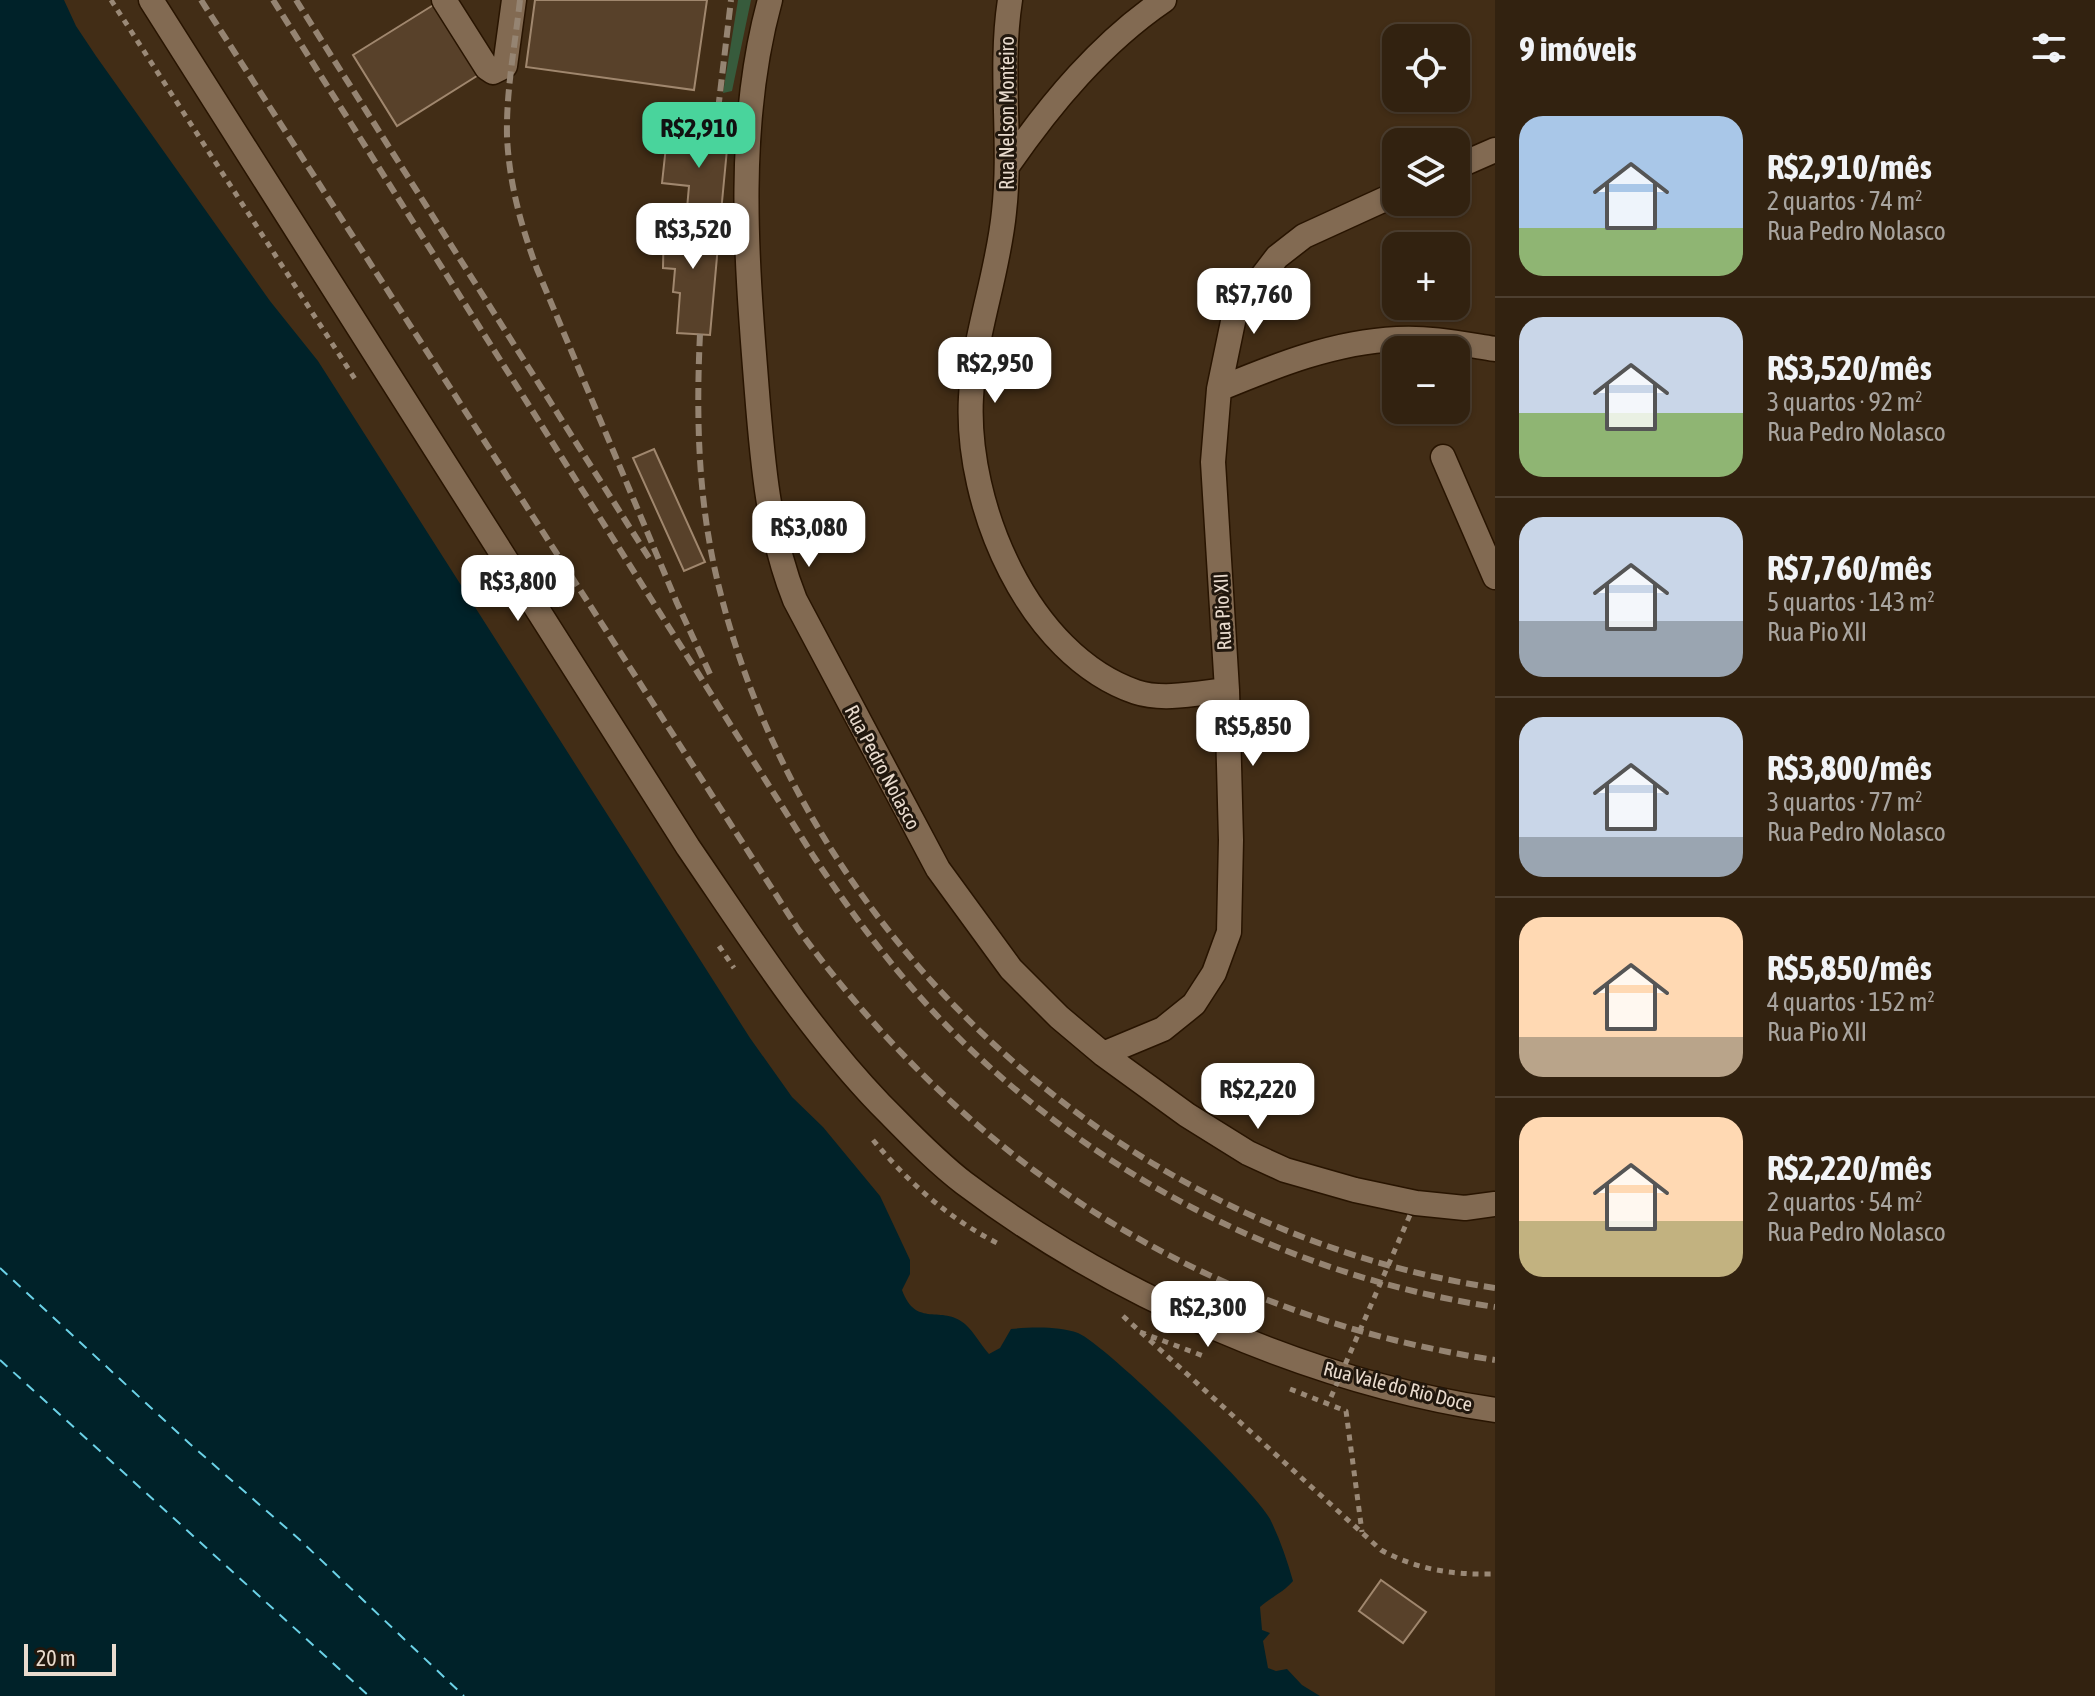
<!DOCTYPE html>
<html lang="pt">
<meta charset="utf-8">
<style>
:root{--surface:#322210;--page:#3d2f1e;--text:#f1f3f6;--muted:#a8a49f;--line:#4d3f30;--accent:#49d49c}
body{margin:0;font-family:"Asap Condensed",sans-serif;background:var(--page);color:var(--text);height:100vh;display:flex;flex-direction:column;font-size:30px;white-space:nowrap}
*{box-sizing:border-box;margin:0}
p{font-size:26px;color:var(--muted)}
.icon{flex:none;width:44px;height:44px;fill:none;stroke:currentColor;stroke-width:2;stroke-linecap:round;stroke-linejoin:round}
.map{position:relative;flex:1;overflow:hidden}
.details{display:flex;flex-direction:column;background:var(--surface);width:600px}
.details>*{flex:none}
.tools{position:absolute;left:1382px;top:24px;display:grid;gap:16px}
.tools a{display:grid;place-items:center;width:88px;height:88px;border-radius:16px;background:var(--surface);box-shadow:0 2px 6px #0004,0 0 0 2px var(--line);font-size:40px}
.scale{position:absolute;left:24px;bottom:20px;width:92px;box-sizing:border-box;padding-left:8px;border:4px solid #e9dbce;border-top:0;font-size:22px;line-height:28px;white-space:nowrap;color:#e9dbce;-webkit-text-stroke:6px #21170d;paint-order:stroke}
.price{position:absolute;translate:-50% -68px;padding:0 18px;border-radius:16px;background:#fff;color:#222;font-size:26px;line-height:52px;filter:drop-shadow(0 2px 4px #0008)}
.price::after{content:'';position:absolute;left:50%;top:48px;width:24px;height:18px;margin-left:-12px;background:inherit;clip-path:polygon(0 0,100% 0,50% 100%)}
.price.selected{background:var(--accent);color:#111}
ul{padding:0;list-style:none}
li{display:flex;align-items:center;gap:24px;height:200px;padding:0 24px}
li+li{border-top:2px solid var(--line)}
li span{display:grid;place-items:center;flex:none;width:224px;height:160px;border-radius:24px;color:#555}
li>.icon{margin-inline-start:auto}
span .icon{width:96px;height:96px;fill:#fffc;stroke-width:1}
li b{font-size:34px}
h2{display:flex;justify-content:space-between;align-items:center;height:96px;padding:0 24px;font-size:34px}
main{display:flex;flex:1;min-height:0}
.map>svg:first-child{display:block}
</style>
<main>
<div class="map">
<svg width="1495" height="1696" viewBox="0 0 1495 1696">
<rect width="100%" height="100%" fill="#422d16"/>
<path fill="#375b3c" d="M 738,0 L 751,0 L 732,91 L 723,93 Z"/>
<path fill="#002229" d="M 0,0 L 64,0 L 76,26 L 96,56 L 270,301 L 318,361 L 750,1038 L 792,1097 L 823,1127 L 880,1196 L 910,1260 L 910,1274 L 902,1290 C 916,1329 942,1304 965,1324 C 974,1332 981,1345 989,1354 L 1000,1348 L 1011,1329 C 1031,1327 1059,1326 1078,1333 C 1105,1344 1256,1491 1270,1519 C 1280,1539 1287,1560 1293,1581 C 1284,1592 1271,1597 1260,1607 L 1262,1630 L 1270,1633 L 1263,1641 L 1268,1668 L 1276,1671 L 1287,1669 L 1302,1685 L 1320,1696 L 0,1696 Z"/>
<g fill="none" stroke-linecap="round" stroke-linejoin="round">
<path stroke="#6bd2e7" stroke-width="2" stroke-dasharray="10 8" stroke-linecap="butt" d="M 0,1268 L 190,1444 L 300,1540 L 464,1696
M 0,1360 L 369,1696"/>
</g>
<path fill="#58412a" stroke="#a0876e" stroke-width="2" d="M 535,0 L 707,0 L 694,90 L 526,67 Z
M 435,4 L 480,74 L 397,126 L 353,55 Z
M 694,125 L 729,128 L 720,223 L 686,220 L 689,186 L 662,183 L 667,137 L 692,140 Z
M 664,218 L 720,223 L 710,335 L 677,333 L 680,293 L 673,292 L 675,269 L 663,268 Z
M 654,449 L 705,562 L 684,571 L 633,458 Z
M 1381,1580 L 1426,1612 L 1403,1643 L 1359,1611 Z"/>
<g fill="none" stroke-linecap="round" stroke-linejoin="round">
<g stroke="#281400" stroke-width="27">
<path id="minor" d="M 151,0 L 688,847 C 747,933 807,1028 880,1104 C 907,1131 934,1160 964,1183 C 1114,1296 1310,1382 1495,1410
M 444,0 L 487,68 L 493,72 L 505,66 L 514,0
M 770,0 C 736,123 746,255 756,380 C 762,455 767,530 795,600 L 938,869 L 1011,969 L 1059,1017 L 1103,1054 L 1187,1115 L 1248,1153 L 1285,1170 L 1355,1190 L 1416,1203 L 1465,1208 L 1495,1204
M 1010,0 C 999,71 1012,141 1004,212 C 998,275 974,334 971,397 C 965,505 1028,655 1136,692 C 1163,701 1199,693 1227,690
M 1008,165 C 1051,103 1101,43 1164,0
M 1456,167 L 1495,150
M 1219,389 C 1277,365 1334,342 1397,339 C 1430,337 1463,344 1495,349
M 1443,457 L 1495,577
M 1103,1054 L 1163,1029 L 1194,1004 L 1214,973 L 1229,932 L 1231,840 L 1227,690 L 1213,462 L 1219,389 L 1235,312 L 1277,257 L 1304,236 L 1396,194"/>
</g>
<path stroke="#9a8977" stroke-width="5" stroke-dasharray="6 6" stroke-linecap="butt" d="M 111,0 L 355,379
M 719,946 L 734,968
M 873,1140 C 908,1182 948,1218 997,1243
M 1123,1316 L 1381,1550 C 1418,1570 1453,1575 1495,1574
M 1140,1332 L 1206,1357
M 1290,1389 L 1346,1411 L 1362,1532"/>
<use href="#minor" stroke="#826a52" stroke-width="24"/>
<path stroke="#958472" stroke-width="6" stroke-dasharray="12 6" stroke-linecap="butt" d="M 201,0 L 798,929 C 971,1166 1203,1316 1495,1360
M 273,0 L 814,857 C 859,925 908,989 966,1045 C 1109,1183 1298,1278 1495,1307
M 296,0 L 651,561
M 520,0 C 515,45 506,91 507,136 C 509,183 521,226 537,269 L 677,603 L 710,674
M 716,127 L 731,0
M 700,334 C 696,417 698,499 717,579 C 803,944 1126,1233 1495,1288"/>
<path stroke="#9a8977" stroke-width="5" stroke-dasharray="6 6" stroke-linecap="butt" d="M 1331,1397 L 1410,1215"/>
</g>
<g text-anchor="middle" dominant-baseline="central" stroke-width="6" stroke-linejoin="round" paint-order="stroke">
<g font-size="20" fill="#e9dbce" stroke="#21170d">
<text transform="translate(1006 113) rotate(-90)">Rua Nelson Monteiro</text>
<text transform="translate(1222 612) rotate(-93)">Rua Pio XII</text>
<text transform="translate(883 767) rotate(62)">Rua Pedro Nolasco</text>
<text transform="translate(1398 1386) rotate(14)">Rua Vale do Rio Doce</text>
</g>
</g>
</svg>
<div class="tools">
<a><svg class="icon" aria-label="locate" viewBox="0 0 24 24"><circle cx="12" cy="12" r="6"/><path d="M12 2v4M12 18v4M2 12h4M18 12h4"/></svg></a>
<a><svg class="icon" aria-label="layers" viewBox="0 0 24 24"><path d="M12 4l9 5-9 5-9-5zM3 14l9 5 9-5"/></svg></a>
<a>+</a>
<a>−</a>
</div>
<div class="scale">20 m</div>
<b class="price selected" style="left:699px;top:170px">R$2,910</b>
<b class="price" style="left:693px;top:271px">R$3,520</b>
<b class="price" style="left:1254px;top:336px">R$7,760</b>
<b class="price" style="left:995px;top:405px">R$2,950</b>
<b class="price" style="left:809px;top:569px">R$3,080</b>
<b class="price" style="left:518px;top:623px">R$3,800</b>
<b class="price" style="left:1253px;top:768px">R$5,850</b>
<b class="price" style="left:1258px;top:1131px">R$2,220</b>
<b class="price" style="left:1208px;top:1349px">R$2,300</b>
</div>
<section class="details">
<h2>9 imóveis<svg class="icon" aria-label="filters" viewBox="0 0 24 24"><path d="M4 7h16M4 17h16"/><circle cx="9" cy="7" r="2"/><circle cx="15" cy="17" r="2"/></svg></h2>
<ul>
<li><span style="background:linear-gradient(#a9c7e8 70%,#8fb573 0)"><svg class="icon" aria-label="home" viewBox="0 0 24 24"><path d="M3 11l9-7 9 7M6 9v11h12V9"/></svg></span><div><b>R$2,910/mês</b><p>2 quartos · 74 m²</p><p>Rua Pedro Nolasco</p></div></li>
<li><span style="background:linear-gradient(#c9d6e8 60%,#8fb573 0)"><svg class="icon" aria-label="home" viewBox="0 0 24 24"><path d="M3 11l9-7 9 7M6 9v11h12V9"/></svg></span><div><b>R$3,520/mês</b><p>3 quartos · 92 m²</p><p>Rua Pedro Nolasco</p></div></li>
<li><span style="background:linear-gradient(#c9d6e8 65%,#9aa5b1 0)"><svg class="icon" aria-label="home" viewBox="0 0 24 24"><path d="M3 11l9-7 9 7M6 9v11h12V9"/></svg></span><div><b>R$7,760/mês</b><p>5 quartos · 143 m²</p><p>Rua Pio XII</p></div></li>
<li><span style="background:linear-gradient(#c9d6e8 75%,#9aa5b1 0)"><svg class="icon" aria-label="home" viewBox="0 0 24 24"><path d="M3 11l9-7 9 7M6 9v11h12V9"/></svg></span><div><b>R$3,800/mês</b><p>3 quartos · 77 m²</p><p>Rua Pedro Nolasco</p></div></li>
<li><span style="background:linear-gradient(#ffd9b3 75%,#b9a48a 0)"><svg class="icon" aria-label="home" viewBox="0 0 24 24"><path d="M3 11l9-7 9 7M6 9v11h12V9"/></svg></span><div><b>R$5,850/mês</b><p>4 quartos · 152 m²</p><p>Rua Pio XII</p></div></li>
<li><span style="background:linear-gradient(#ffd9b3 65%,#c2b280 0)"><svg class="icon" aria-label="home" viewBox="0 0 24 24"><path d="M3 11l9-7 9 7M6 9v11h12V9"/></svg></span><div><b>R$2,220/mês</b><p>2 quartos · 54 m²</p><p>Rua Pedro Nolasco</p></div></li>
</ul>
</section>
</main>
